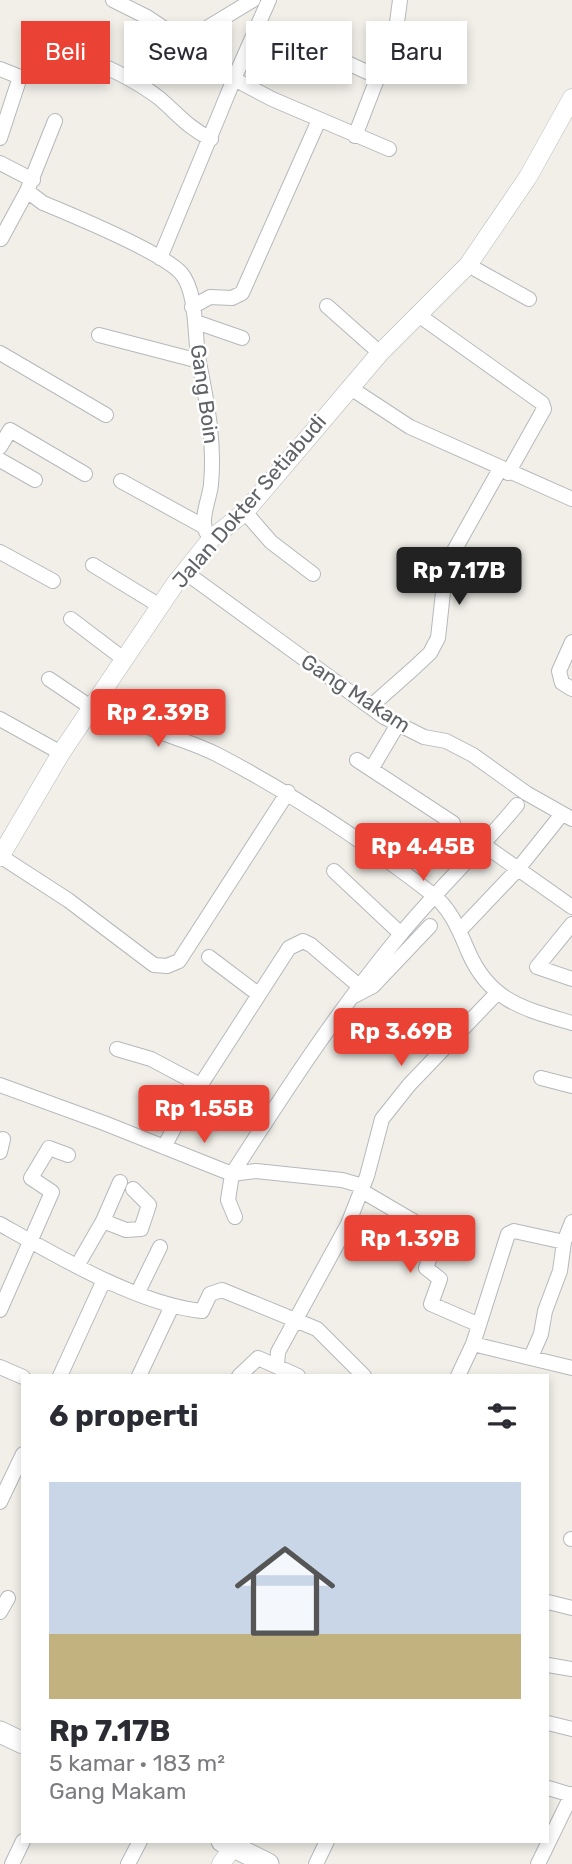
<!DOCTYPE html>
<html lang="id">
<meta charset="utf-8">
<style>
:root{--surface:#fff;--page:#f2f2f3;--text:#2b2b33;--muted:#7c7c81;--line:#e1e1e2;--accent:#ea4335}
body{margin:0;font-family:Rubik,sans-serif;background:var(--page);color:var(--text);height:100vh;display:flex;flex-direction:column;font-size:26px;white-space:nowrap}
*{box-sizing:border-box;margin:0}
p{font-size:23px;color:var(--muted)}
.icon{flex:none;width:38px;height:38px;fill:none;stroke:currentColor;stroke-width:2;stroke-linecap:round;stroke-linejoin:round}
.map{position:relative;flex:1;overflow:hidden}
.details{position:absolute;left:21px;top:1374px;width:528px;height:469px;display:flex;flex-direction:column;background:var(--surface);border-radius:0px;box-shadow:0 4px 10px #0003}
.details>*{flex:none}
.top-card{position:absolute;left:21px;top:21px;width:530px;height:63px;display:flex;gap:14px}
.price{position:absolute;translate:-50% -60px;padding:0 16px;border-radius:7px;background:var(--accent);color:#fff;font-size:23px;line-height:46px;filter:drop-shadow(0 2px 4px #0008)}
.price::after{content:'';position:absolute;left:50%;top:42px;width:21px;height:16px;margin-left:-10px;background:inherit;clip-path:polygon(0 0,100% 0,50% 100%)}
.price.on{background:#222;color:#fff}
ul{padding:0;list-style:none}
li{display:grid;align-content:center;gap:14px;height:371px;padding:0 28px}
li+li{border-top:2px solid var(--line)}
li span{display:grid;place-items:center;height:217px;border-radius:0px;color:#555}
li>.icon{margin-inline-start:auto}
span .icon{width:126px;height:126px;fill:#fffc;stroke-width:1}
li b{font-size:30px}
h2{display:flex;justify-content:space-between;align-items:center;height:84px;padding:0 28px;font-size:30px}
.tag{padding:0 24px;border-radius:0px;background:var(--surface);box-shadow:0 4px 10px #0003;font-size:24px;line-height:63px}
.tag.on{background:var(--accent);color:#fff}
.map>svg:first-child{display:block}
</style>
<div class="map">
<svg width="572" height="1864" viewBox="0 0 572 1864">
<rect width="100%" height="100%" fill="#f1efe8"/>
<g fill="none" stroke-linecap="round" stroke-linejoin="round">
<g stroke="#b5b8bc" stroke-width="16">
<path id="minor" d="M 113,0 L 147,17 L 177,37 L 192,37 L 253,0
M 70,51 C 101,65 132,77 159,98 C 178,114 187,127 211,139
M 283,58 L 316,73 L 331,63 L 343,61 L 378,77
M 0,69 L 20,77 L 0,138
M 234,79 L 269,0
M 355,136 L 396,30 L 400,0
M 0,163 L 33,180
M 27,191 L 55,121
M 1,239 L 27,191 L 43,203 C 72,215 162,252 181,273 C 198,293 194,337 199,362 C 207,403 215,442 211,484 C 210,500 195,527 212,538
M 160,258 L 234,79 L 272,99 L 389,149
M 468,265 L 529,299
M 327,306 L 380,353
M 192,307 L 210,297 L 232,298 L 242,293 L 319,120
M 417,314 L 542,403 L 544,409 L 508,473
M 196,322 L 242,338
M 99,335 L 199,361
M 0,353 L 106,415
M 349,387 L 410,427 L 572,499
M 0,447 L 10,430 L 85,474
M 0,460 L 35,480
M 121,481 L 203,526
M 245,512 L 271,542 L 313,574
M 0,552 L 53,581
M 93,565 L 160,606
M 185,572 L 384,717 L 424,737 L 446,741 L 473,755 L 526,793 L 572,819
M 71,619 L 125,660
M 572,642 L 559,671 L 562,683 L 572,689
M 49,679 L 92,708
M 100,696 C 113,705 126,716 140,723 C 165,736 193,742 218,755 C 294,795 364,841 432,894 C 451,909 459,930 468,951 C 489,1001 524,1009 572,1023
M 370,707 L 414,668 L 430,653 L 438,638 L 446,565 L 500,469
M 0,719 L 61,753
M 357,760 L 453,823
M 372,768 L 398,724
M 484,845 L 572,907
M 0,856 L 68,900 L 154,965 L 167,966 L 179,961 L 288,792
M 334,871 L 401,934
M 572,924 L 537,967 L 572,979
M 461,929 L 518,869 L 562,814
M 209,957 L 258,994
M 354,996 L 373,986 L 430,926
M 117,1049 L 151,1059 L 200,1085
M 541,1078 L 572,1086
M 0,1085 L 104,1123 L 232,1174 L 256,1171 L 342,1180 L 363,1186
M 164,1147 L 180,1117 L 289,948 L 303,941 L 311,945 L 359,986
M 0,1152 L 3,1139
M 362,1191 L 432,1232 L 436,1240 L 426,1268 L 440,1279 L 431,1304 L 477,1324
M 235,1217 L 228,1200 L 232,1174 C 284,1093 338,1010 400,935 C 437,890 480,850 517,805
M 103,1221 L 120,1182
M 0,1224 C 55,1255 139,1305 202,1311 L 210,1294 L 222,1290 L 317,1329 L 364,1376
M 77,1266 L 103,1221 L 126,1230 L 141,1229 L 149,1205 L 133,1189
M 138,1292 L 160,1247
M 0,1310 L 52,1192 L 31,1178 L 49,1148 L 68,1155
M 473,1344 L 572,1368
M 531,1357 L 541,1334 L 545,1311 L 560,1271 L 564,1242 L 572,1222
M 277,1366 L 278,1352 L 348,1224 L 367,1176 L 382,1119 L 409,1085 L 497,993
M 0,1367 L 23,1377
M 60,1376 L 104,1280
M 139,1376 L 172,1306
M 239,1376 L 258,1358 L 298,1376
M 458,1376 L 473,1344 L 508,1234 L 514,1231 L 564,1242
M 0,1502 L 23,1454
M 571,1539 L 572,1539
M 548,1602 L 572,1608
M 0,1612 L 8,1598
M 548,1665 L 572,1669
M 548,1723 L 572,1729
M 548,1788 L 572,1795
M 12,1864 L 23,1841
M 128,1864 L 140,1841
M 316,1864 L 327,1841
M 538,1864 L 572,1794"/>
</g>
<g stroke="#b5b8bc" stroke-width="19">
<path id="tertiary" d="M 0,857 L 61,753 L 175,584 L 212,538 L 245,512 L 380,353 L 468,265 L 528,177 L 572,98
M 221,1864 L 233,1847"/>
</g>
<g stroke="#b6babf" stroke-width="23">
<path id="secondary" d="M 0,1732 L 23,1743
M 222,1841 L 268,1864"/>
</g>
<use href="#minor" stroke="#fff" stroke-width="14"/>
<use href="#tertiary" stroke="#fff" stroke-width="18"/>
<use href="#secondary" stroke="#fff" stroke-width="21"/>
</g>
<g text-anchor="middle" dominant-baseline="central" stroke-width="5" stroke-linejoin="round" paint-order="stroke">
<g font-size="21" fill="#5f6368" stroke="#fff">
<text transform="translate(205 394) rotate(82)">Gang Boin</text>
<text transform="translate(249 501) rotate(-49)">Jalan Dokter Setiabudi</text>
<text transform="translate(356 693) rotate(33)">Gang Makam</text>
</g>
</g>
</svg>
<b class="price on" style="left:459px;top:607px">Rp 7.17B</b>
<b class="price" style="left:158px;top:749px">Rp 2.39B</b>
<b class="price" style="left:423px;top:883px">Rp 4.45B</b>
<b class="price" style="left:401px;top:1068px">Rp 3.69B</b>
<b class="price" style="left:204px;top:1145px">Rp 1.55B</b>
<b class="price" style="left:410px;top:1275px">Rp 1.39B</b>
<div class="top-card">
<a class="tag on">Beli</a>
<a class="tag">Sewa</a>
<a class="tag">Filter</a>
<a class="tag">Baru</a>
</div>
<section class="details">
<h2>6 properti<svg class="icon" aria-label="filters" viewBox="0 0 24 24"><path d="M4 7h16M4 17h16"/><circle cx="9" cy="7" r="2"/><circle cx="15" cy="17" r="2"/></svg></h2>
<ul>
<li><span style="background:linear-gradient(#c9d6e8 70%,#c2b280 0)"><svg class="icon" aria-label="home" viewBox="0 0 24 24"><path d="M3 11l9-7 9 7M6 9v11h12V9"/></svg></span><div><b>Rp 7.17B</b><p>5 kamar · 183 m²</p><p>Gang Makam</p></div></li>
</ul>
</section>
</div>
